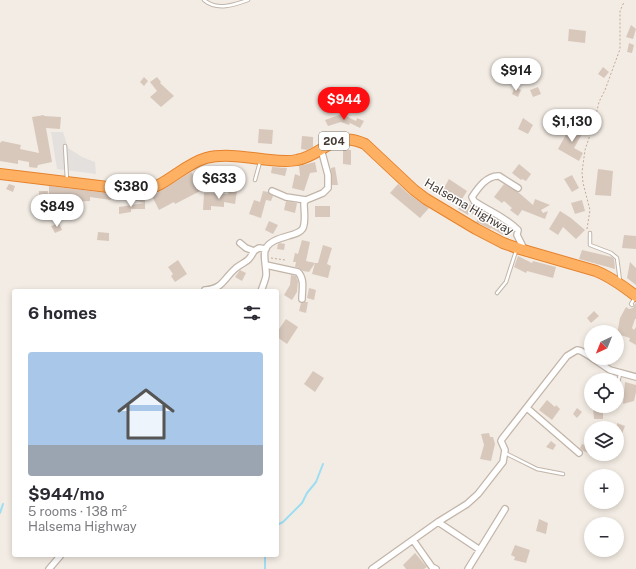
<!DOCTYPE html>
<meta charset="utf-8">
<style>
:root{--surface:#fff;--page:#f2f2f3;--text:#2b2b33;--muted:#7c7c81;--line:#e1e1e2;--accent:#ff0f12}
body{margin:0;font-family:"Public Sans",sans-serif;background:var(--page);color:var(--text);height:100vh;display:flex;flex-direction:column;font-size:15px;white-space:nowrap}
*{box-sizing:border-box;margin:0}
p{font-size:13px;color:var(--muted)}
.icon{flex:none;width:22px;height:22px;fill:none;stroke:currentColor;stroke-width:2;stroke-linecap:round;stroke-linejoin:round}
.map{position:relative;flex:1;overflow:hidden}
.details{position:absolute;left:12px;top:289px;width:267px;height:268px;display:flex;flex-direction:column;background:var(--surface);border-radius:4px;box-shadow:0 2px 6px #0003}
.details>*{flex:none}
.needle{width:26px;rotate:223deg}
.buttons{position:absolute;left:584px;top:325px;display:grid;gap:8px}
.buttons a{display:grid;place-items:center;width:40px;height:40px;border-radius:50%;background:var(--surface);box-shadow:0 2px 6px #0003;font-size:20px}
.price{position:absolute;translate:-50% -34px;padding:0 9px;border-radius:14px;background:#fff;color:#222;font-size:13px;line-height:26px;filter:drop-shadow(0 1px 2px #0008)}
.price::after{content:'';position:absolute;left:50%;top:24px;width:12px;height:9px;margin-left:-6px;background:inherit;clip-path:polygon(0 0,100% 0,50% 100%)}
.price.on{background:var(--accent);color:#fff}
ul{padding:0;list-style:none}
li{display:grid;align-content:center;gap:8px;height:212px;padding:0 16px}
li+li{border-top:1px solid var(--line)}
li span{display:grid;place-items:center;height:124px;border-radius:4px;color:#555}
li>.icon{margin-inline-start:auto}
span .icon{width:72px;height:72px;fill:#fffc;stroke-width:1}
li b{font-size:17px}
h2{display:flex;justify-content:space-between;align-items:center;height:48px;padding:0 16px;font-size:17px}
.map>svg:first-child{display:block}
</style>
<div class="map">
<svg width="636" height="569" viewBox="0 0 636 569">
<rect width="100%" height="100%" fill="#f3ece4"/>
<path fill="#e3e0dd" d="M 51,132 L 63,132 L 68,148 L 82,157 L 95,162 L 96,174 L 57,169 Z"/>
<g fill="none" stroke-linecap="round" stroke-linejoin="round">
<path stroke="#9ddef3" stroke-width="2" d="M 0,513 L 3,504
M 277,525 L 283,522 L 302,503 L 307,493 L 316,482 L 323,464
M 265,555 L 265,569"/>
</g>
<path fill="#d8c8bc" d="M 631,25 L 636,29 L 633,39 L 626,37 Z
M 569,29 L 586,31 L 585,43 L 568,41 Z
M 629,43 L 634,45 L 632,53 L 627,52 Z
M 603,67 L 609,72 L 604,78 L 598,74 Z
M 144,77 L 148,81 L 144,86 L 140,82 Z
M 157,77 L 161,82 L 160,83 L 174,96 L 161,107 L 150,97 L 157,91 L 150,82 Z
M 515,87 L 521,90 L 518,97 L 512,94 Z
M 538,87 L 541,94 L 533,97 L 530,90 Z
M 342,114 L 356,121 L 357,118 L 364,121 L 360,128 L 350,123 L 349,125 L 341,122 L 328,126 L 325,120 Z
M 549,114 L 560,119 L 556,128 L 545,123 Z
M 44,115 L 44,116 L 61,117 L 60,129 L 46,128 L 52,162 L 38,165 L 37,168 L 29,167 L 29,162 L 18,160 L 18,164 L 0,161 L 0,143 L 2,141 L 21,145 L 20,149 L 39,153 L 32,117 Z
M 523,118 L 533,125 L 528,134 L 518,129 Z
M 572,124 L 584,131 L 574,148 L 583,153 L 579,161 L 558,149 Z
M 259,129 L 273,130 L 272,144 L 258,143 Z
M 302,136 L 313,137 L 313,147 L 307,150 L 301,149 Z
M 343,150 L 351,150 L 351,165 L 343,164 Z
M 315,162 L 317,172 L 310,173 L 304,191 L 292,188 L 295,174 L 300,176 L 299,166 Z
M 519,164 L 531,174 L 526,181 L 522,179 L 521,180 L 512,173 Z
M 272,167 L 287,168 L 285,176 L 271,173 Z
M 335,167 L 338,185 L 332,185 L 331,168 Z
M 598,169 L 613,171 L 611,196 L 595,195 Z
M 191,172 L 204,189 L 175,204 L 174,202 L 159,210 L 152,196 Z
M 572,175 L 579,188 L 572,192 L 564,179 Z
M 449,179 L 467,191 L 459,204 L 441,193 Z
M 9,184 L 15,186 L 13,192 L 6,189 Z
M 398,184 L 410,195 L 429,208 L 420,218 L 390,193 Z
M 504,184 L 518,192 L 533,205 L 535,199 L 550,205 L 541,210 L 543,213 L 548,211 L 545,219 L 522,210 L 518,216 L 510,210 L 512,208 L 504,201 L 502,203 L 494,197 Z
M 49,186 L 140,197 L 145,197 L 145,203 L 112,195 L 111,200 L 90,197 L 90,201 L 62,202 L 62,195 L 49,195 Z
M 229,190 L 237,191 L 235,204 L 224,202 L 224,207 L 211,206 L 211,210 L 203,210 L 204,193 L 228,194 Z
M 39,191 L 48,191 L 47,201 L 39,201 Z
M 263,191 L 268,192 L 273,196 L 271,201 L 266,200 L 261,218 L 249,214 L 254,200 L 260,202 Z
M 582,200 L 585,211 L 575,214 L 571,203 Z
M 286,201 L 297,203 L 295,213 L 284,210 Z
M 463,201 L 495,218 L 510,228 L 505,236 L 491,228 L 490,229 L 476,222 L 479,218 L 469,212 L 468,215 L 458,209 Z
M 145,203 L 145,209 L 131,209 L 131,212 L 119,214 L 119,207 Z
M 315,206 L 330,206 L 330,217 L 315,217 Z
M 560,211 L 571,218 L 585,230 L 576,239 L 563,227 L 558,235 L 549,229 Z
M 269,221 L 278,225 L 273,234 L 265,230 Z
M 59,223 L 62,230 L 55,233 L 51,226 Z
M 98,232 L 109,233 L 109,241 L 97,240 Z
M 624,235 L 636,236 L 636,249 L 622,248 Z
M 302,240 L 310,242 L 306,261 L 315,263 L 309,272 L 303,271 L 299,268 L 295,267 L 296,262 L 293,262 L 295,253 L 298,254 Z
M 280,243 L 285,244 L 284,250 L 277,249 L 278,244 Z
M 323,245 L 332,248 L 327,264 L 331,266 L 328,278 L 312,274 L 315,263 L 318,263 Z
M 582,250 L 612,257 L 614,259 L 615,269 L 579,259 Z
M 518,256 L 532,263 L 533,261 L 556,267 L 553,278 L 527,271 L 526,273 L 514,267 Z
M 178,260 L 187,274 L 175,282 L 171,276 L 173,274 L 168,267 Z
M 630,262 L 636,268 L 636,285 L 627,278 Z
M 240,270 L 246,273 L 242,281 L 235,277 Z
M 291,275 L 296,276 L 298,281 L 297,292 L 292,300 L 284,295 L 290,285 Z
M 309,288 L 316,290 L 314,300 L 307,298 Z
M 305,302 L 308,302 L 306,313 L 299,311 L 301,303 Z
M 636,302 L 636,319 L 635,319 L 632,328 L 634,330 L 636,327 L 636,345 L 629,341 L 630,338 L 617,334 L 620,318 L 626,307 L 629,309 L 633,308 Z
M 594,311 L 599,316 L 591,323 L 587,318 Z
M 286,319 L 298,327 L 287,344 L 277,337 L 277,332 Z
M 313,371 L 324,378 L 315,392 L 304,384 Z
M 625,382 L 636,385 L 636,392 L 634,401 L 623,404 Z
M 547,400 L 555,407 L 556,405 L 560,409 L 552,420 L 539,410 Z
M 603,407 L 603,419 L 594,419 L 593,408 Z
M 577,408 L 582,412 L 577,418 L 573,414 Z
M 617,423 L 625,426 L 617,447 Z
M 489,433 L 490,437 L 493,437 L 495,444 L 491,461 L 480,459 L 484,445 L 481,434 Z
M 551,441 L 556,445 L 553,450 L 546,447 Z
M 582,444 L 591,447 L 591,454 L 583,451 L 580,448 Z
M 539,519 L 548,523 L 546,534 L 536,531 Z
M 515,545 L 530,550 L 526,563 L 514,560 L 515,557 L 511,555 Z
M 415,553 L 427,567 L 424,569 L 406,569 L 403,565 Z"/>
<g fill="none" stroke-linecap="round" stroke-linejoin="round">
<g stroke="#c2b5a9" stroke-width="4.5">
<path id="lane" d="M 204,0 C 217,11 234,5 248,0
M 65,146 L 67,180
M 255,180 L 260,162
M 590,233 L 590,245 L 611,253 L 617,258 L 620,281
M 497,293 L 506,282 L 516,251
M 632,305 L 631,304 L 635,298
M 617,387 L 620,374
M 505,453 L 537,469 L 563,474"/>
</g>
<g stroke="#c2b5a9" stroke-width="8">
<path id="street" d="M 518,188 L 499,176 C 487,175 478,188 472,197 L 474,201 C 490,212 504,216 518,230 L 517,235 L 525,251
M 272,191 L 286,197 L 306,200
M 240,243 L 246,248 L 254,251 L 259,248 L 266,249
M 266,265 L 298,272 C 305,279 302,290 302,299
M 205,290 C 223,289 224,278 236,268 C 245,261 248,263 254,251
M 261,291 C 263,286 265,281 266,276 C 267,268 262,254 266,248 C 274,235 299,237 303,228 C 306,221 304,211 304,203 L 306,200 L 311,198 L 323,193 L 328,188 L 328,175 L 321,149
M 592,358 L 610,370 L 636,377
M 527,408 L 579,453
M 438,522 L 480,550
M 413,540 L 432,567 L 436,569
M 49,569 L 61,555
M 372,569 L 438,522 L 467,504 L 478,494 L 503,462 L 505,450 L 501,441 L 502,439 L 567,356 L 577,350 L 581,351 L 591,357
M 468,569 L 505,509"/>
</g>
<g stroke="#e5822c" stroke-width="12">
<path id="highway" d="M 0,174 L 141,191 C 166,187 182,165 206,158 C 226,153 250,158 270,160 C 279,161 288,162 297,160 C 324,155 333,129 365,144 L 414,190 L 426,199 L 476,229 L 503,243 L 520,249 L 596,271 C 611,277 623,286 636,296"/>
</g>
<path stroke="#c1ab97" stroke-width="1" stroke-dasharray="2 2" stroke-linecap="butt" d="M 587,229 L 590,210 L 583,183 L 582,172 L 585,150 L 594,123 L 599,102 L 605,90 L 620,49 L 620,11 L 624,2
M 271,258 L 285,260"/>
<use href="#lane" stroke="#fff" stroke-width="2.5"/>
<use href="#street" stroke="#fff" stroke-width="5.5"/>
<use href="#highway" stroke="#ffb163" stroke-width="10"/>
</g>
<g text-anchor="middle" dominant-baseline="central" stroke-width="3" stroke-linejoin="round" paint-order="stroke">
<rect fill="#fff" stroke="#7d7671" stroke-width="1" x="319" y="132" width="30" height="18" rx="3"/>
<g font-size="11" font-weight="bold" fill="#453b34">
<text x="334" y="141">204</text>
</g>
<g font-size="12" fill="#453b34" stroke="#fff">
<text transform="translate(469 207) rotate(30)">Halsema Highway</text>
</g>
</g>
</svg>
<div class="buttons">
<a><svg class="needle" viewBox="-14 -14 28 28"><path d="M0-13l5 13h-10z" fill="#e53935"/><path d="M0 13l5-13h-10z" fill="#7c7c81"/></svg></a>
<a><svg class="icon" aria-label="locate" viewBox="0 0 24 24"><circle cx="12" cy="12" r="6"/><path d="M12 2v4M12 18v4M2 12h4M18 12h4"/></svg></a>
<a><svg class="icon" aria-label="layers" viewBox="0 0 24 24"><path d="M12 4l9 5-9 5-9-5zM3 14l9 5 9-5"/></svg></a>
<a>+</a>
<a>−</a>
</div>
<b class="price" style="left:516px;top:92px">$914</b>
<b class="price on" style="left:344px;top:121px">$944</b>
<b class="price" style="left:572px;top:143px">$1,130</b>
<b class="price" style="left:219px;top:200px">$633</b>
<b class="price" style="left:131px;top:208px">$380</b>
<b class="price" style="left:57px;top:228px">$849</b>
<section class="details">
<h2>6 homes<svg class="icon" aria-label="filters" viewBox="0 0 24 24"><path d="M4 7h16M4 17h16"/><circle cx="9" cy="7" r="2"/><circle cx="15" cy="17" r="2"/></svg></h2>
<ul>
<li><span style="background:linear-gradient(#a9c7e8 75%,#9aa5b1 0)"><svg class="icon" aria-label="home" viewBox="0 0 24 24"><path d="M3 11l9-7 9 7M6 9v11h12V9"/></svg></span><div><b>$944/mo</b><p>5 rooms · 138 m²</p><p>Halsema Highway</p></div></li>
</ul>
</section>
</div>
